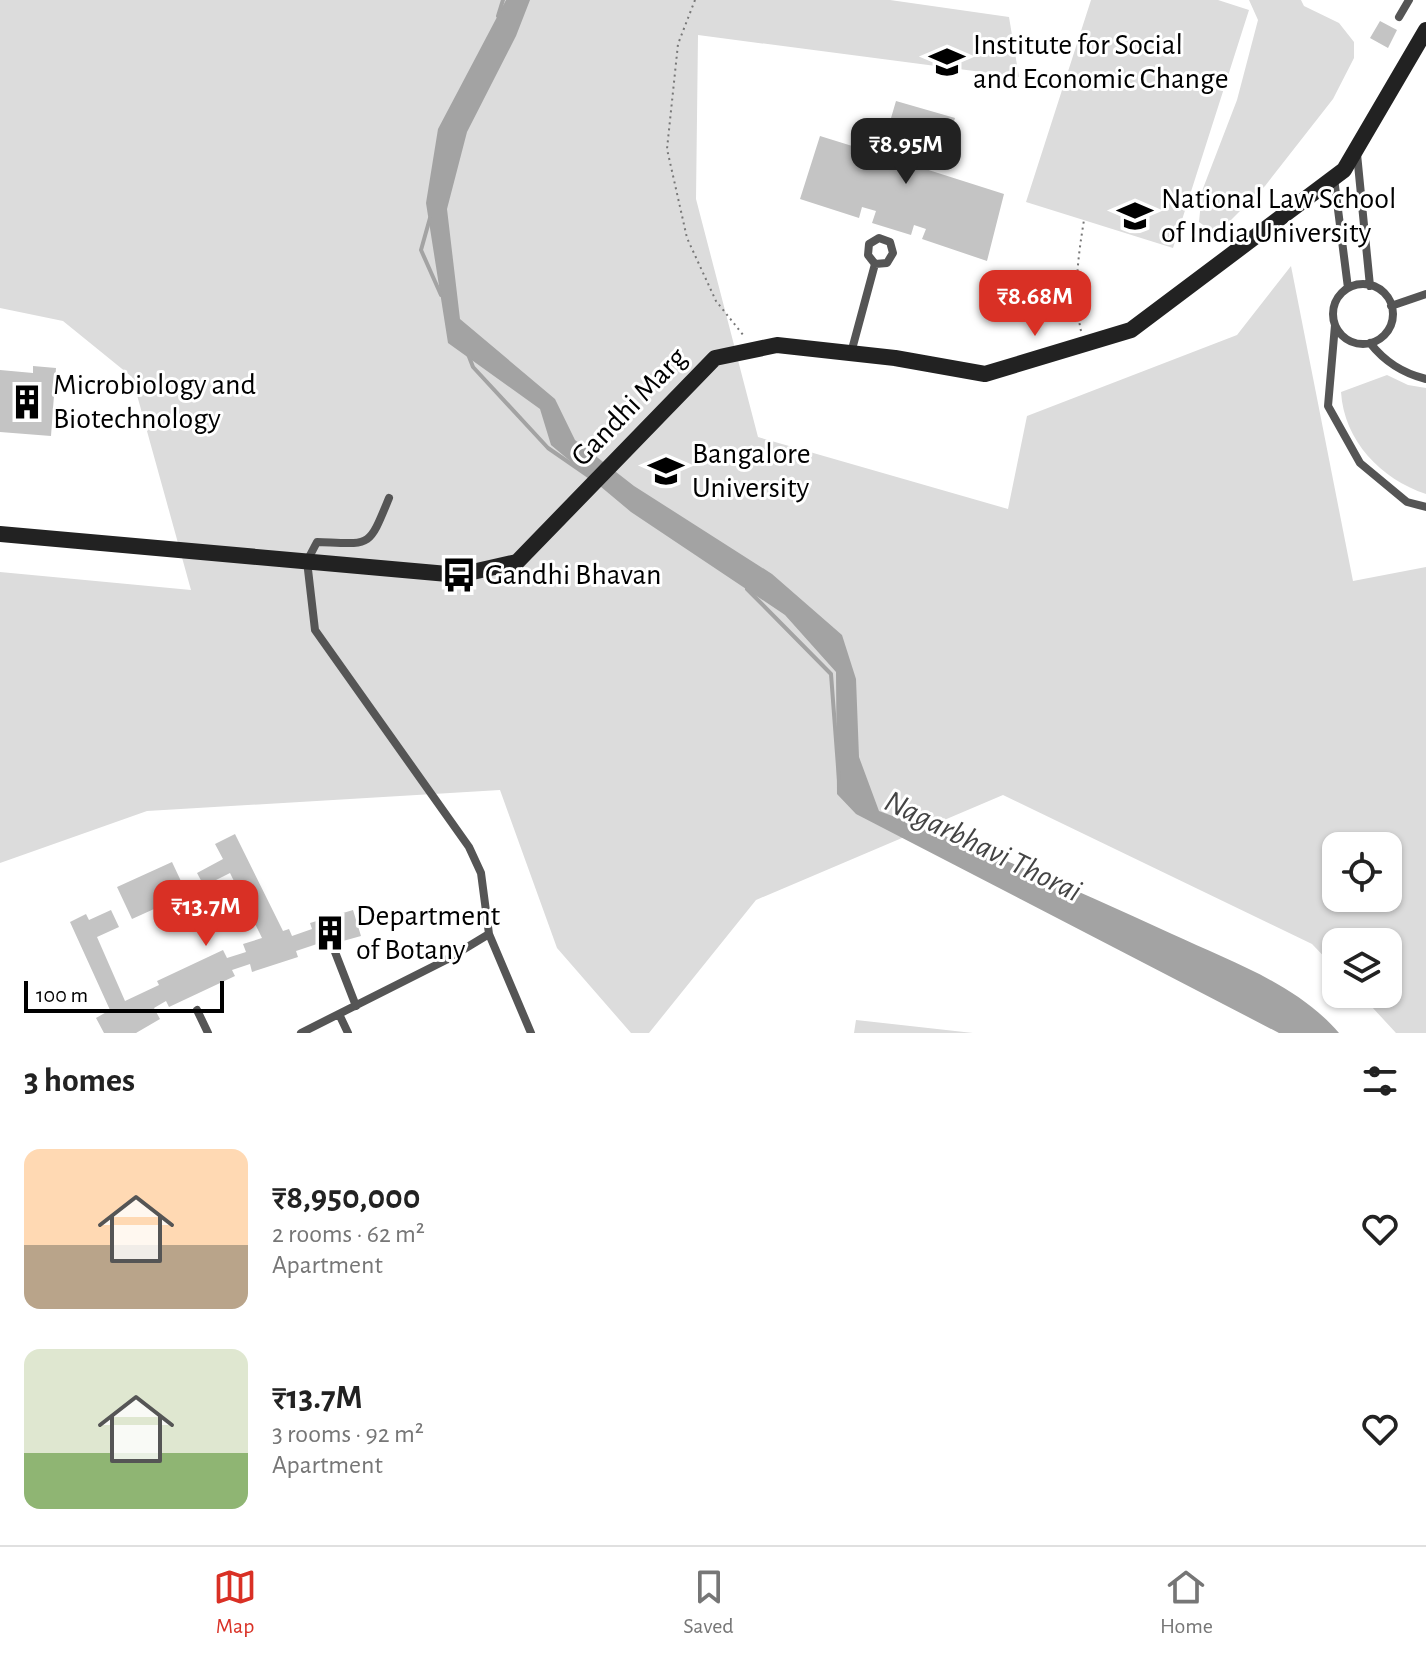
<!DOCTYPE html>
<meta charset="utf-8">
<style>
:root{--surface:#fff;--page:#f6f6f6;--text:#222;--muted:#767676;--line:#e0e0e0;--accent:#d93025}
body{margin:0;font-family:"Alegreya Sans",sans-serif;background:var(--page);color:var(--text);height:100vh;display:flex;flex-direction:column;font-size:30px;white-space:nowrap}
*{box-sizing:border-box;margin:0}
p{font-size:26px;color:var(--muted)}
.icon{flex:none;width:44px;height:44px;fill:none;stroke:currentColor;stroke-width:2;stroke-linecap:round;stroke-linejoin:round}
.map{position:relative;height:1033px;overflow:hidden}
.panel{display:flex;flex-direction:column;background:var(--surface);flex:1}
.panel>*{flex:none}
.buttons{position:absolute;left:1322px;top:832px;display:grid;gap:16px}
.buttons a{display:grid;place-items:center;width:80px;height:80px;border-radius:16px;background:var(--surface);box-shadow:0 2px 6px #0004;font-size:40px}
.scale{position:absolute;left:24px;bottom:20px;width:200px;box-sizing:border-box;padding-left:8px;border:4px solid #000;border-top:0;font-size:22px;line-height:28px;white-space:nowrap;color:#000;-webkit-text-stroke:6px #fff;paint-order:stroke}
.price{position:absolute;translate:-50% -68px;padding:0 18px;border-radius:16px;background:var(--accent);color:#fff;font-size:26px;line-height:52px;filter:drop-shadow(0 2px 4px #0008)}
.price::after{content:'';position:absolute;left:50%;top:48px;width:24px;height:18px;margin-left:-12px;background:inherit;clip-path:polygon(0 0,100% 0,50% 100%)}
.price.active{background:#222;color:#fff}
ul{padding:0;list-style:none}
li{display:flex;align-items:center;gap:24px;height:200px;padding:0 24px}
li span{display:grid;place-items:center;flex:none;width:224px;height:160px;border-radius:16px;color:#555}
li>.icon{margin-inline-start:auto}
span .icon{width:96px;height:96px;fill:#fffc;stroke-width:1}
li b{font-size:34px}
h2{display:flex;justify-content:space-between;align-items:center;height:96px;padding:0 24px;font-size:34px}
.menu{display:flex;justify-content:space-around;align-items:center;height:112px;border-top:2px solid var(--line);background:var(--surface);font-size:22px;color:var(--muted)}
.menu a{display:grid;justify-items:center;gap:4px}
.menu .active{color:var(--accent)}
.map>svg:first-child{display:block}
</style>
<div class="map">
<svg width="1426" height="1033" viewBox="0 0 1426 1033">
<rect width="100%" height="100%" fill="#fff"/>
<path fill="#dcdcdc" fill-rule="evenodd" d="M 0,0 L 890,0 L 1009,17 L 1019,77 L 698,35 L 696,199 L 758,437 L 1008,509 L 1027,416 L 1237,335 L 1291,266 L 1353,581 L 1426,567 L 1426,1033 L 1396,1033 L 1360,994 L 1388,994 L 1388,942 L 1336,942 L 1336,969 L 1312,944 L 1003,795 L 756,900 L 649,1033 L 631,1033 L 557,948 L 500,790 L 147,811 L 0,863 L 0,572 L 191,590 L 132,377 L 63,321 L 0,308 ZM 1336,846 L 1388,846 L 1388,898 L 1336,898 Z
M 1091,0 L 1218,0 L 1249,10 L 1173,248 L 1026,202 Z
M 1249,0 L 1301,0 L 1304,6 L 1339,23 L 1354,42 L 1354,58 L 1333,99 L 1265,186 L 1225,226 L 1210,230 L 1199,222 L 1202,191 L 1237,100 L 1258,20 Z
M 1387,375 L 1408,385 L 1426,388 L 1426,494 C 1381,479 1344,441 1341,392 Z
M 856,1020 L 973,1033 L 854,1033 Z"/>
<path fill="#a3a3a3" d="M 506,0 L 530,0 L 516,36 L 467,132 L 447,209 L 460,319 L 555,399 L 575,440 L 634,486 L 772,574 L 842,635 L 856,679 L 859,757 L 879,811 C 979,847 1076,890 1172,934 C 1230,961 1297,984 1339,1033 L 1279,1033 L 856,814 L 837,794 L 836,672 L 785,615 L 631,512 L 551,445 L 540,409 L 448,343 L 426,203 L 438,129 Z"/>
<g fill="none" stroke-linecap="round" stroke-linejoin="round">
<path stroke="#a3a3a3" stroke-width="4" d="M 498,16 L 503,0
M 430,218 L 421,250 L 441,295
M 468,354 L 473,367 L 548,448 L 590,477
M 747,589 L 831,674 L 839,780"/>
</g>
<path fill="#c4c4c4" d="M 1380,21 L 1397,30 L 1388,48 L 1370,38 Z
M 896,101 L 955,118 L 944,154 L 932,150 L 929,159 L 919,156 L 916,166 L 1004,194 L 987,261 L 922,239 L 926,229 L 914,225 L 911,235 L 872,223 L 876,211 L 862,207 L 859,218 L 800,199 L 820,136 L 907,163 L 910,153 L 901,151 L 904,140 L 886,135 Z
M 33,366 L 56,368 L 51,436 L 0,432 L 0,370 L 33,373 Z
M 235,834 L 283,931 L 289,929 L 292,936 L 312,929 L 310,923 L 353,910 L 361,936 L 318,948 L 317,944 L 296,951 L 298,957 L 252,972 L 250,964 L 232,970 L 235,976 L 169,1007 L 166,1001 L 154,1008 L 160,1019 L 136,1033 L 104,1033 L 96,1018 L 110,1010 L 70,922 L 86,914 L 89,920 L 111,910 L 119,927 L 97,937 L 125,1001 L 159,985 L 157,981 L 223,950 L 227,958 L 246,952 L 243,944 L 262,938 L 230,873 L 204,886 L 197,873 L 223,859 L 215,844 Z
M 172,862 L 187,894 L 132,919 L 117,887 Z"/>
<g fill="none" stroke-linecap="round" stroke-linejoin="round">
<path stroke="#777" stroke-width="2" stroke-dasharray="2 4" stroke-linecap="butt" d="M 695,0 L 678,44 L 667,149 L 687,238 L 716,301 L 744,336
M 1081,331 C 1073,294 1078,257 1084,220"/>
<path stroke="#555" stroke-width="8" d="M 1399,17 L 1409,0
M 1357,154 L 1370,286
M 1334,178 L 1348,288
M 879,238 L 890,242 L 893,253 L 887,263 L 875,264 L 868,255 L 869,244 Z
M1333 314a30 30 0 1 1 60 0a30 30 0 1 1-60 0Z
M 1391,306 L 1426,294
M 1335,325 L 1328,406 L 1360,463 L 1407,502 L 1426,507
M 1370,343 C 1385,362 1402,373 1426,379
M 851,353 L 875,264
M 489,934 L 531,1033
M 335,952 L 356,1006
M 197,1010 L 208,1033
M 339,1014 L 348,1033
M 301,1033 L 446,960 L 489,934 L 481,873 L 469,847 L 315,630 L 307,561 L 317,542 C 372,544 368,549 389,498"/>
<path stroke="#222" stroke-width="16" d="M 0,534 L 459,575 L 517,562 L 715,358 L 777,345 L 895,358 L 985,374 L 1131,330 L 1344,170 L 1426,30"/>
</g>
<defs>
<g id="university-bare" transform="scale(2.76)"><path d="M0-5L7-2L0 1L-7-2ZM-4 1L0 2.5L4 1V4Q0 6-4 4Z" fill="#000" stroke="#fff" stroke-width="2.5" paint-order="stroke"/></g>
<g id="building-bare" transform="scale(2.76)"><path d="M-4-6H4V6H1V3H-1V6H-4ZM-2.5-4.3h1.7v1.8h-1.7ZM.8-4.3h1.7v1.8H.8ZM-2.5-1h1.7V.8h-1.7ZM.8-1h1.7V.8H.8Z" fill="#000" stroke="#fff" stroke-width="2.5" paint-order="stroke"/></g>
<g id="bus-bare" transform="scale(2.76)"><path d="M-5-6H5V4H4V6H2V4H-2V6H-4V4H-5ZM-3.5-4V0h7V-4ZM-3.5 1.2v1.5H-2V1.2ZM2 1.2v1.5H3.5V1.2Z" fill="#000" stroke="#fff" stroke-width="2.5" paint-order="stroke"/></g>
</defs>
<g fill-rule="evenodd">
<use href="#university-bare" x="947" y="62"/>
<use href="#university-bare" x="1135" y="216"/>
<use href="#building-bare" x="27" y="402"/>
<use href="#university-bare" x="666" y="471"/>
<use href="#bus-bare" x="459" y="575"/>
<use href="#building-bare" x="330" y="933"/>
</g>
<g text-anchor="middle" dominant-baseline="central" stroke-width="6" stroke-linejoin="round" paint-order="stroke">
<g font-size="30" fill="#000" stroke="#fff" text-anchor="start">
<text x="973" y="45">Institute for Social<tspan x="973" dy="34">and Economic Change</tspan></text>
<text x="1161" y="199">National Law School<tspan x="1161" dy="34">of India University</tspan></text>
<text x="53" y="385">Microbiology and<tspan x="53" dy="34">Biotechnology</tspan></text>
<text x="692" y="454">Bangalore<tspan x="692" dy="34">University</tspan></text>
<text x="485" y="575">Gandhi Bhavan</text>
<text x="356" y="916">Department<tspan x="356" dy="34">of Botany</tspan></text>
</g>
<g font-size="30" fill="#000" stroke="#fff">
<text transform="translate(629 407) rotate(-46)">Gandhi Marg</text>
</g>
<g font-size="32" font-style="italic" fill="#444" stroke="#fff">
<text transform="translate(983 846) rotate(26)">Nagarbhavi Thorai</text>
</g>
</g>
</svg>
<div class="buttons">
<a><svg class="icon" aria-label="locate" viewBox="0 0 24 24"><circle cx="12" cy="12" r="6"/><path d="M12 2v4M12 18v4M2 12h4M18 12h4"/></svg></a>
<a><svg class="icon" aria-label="layers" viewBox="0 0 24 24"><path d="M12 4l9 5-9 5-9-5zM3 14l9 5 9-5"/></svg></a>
</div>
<div class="scale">100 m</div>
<b class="price active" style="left:906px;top:186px">₹8.95M</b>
<b class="price" style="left:1035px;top:338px">₹8.68M</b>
<b class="price" style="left:206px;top:948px">₹13.7M</b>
</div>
<section class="panel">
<h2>3 homes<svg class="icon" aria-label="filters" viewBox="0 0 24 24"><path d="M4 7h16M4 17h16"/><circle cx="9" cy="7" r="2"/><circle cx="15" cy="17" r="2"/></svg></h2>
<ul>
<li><span style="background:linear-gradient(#ffd9b3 60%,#b9a48a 0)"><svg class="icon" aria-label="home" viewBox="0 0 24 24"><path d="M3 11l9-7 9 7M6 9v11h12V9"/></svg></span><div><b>₹8,950,000</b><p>2 rooms · 62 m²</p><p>Apartment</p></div><svg class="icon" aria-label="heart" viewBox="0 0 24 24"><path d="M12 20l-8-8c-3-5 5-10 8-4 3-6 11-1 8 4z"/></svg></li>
<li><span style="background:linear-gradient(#dfe7d0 65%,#8fb573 0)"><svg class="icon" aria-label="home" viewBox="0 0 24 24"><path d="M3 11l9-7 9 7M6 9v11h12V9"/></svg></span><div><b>₹13.7M</b><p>3 rooms · 92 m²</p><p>Apartment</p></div><svg class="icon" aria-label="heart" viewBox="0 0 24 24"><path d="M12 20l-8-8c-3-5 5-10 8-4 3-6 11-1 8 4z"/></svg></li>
</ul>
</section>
<nav class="menu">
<a class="active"><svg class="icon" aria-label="map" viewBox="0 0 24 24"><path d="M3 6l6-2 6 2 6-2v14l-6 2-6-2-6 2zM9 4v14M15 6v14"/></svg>Map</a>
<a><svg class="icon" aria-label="saved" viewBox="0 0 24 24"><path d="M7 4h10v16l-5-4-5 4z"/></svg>Saved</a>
<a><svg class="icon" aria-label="home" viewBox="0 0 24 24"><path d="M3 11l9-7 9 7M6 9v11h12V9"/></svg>Home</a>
</nav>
